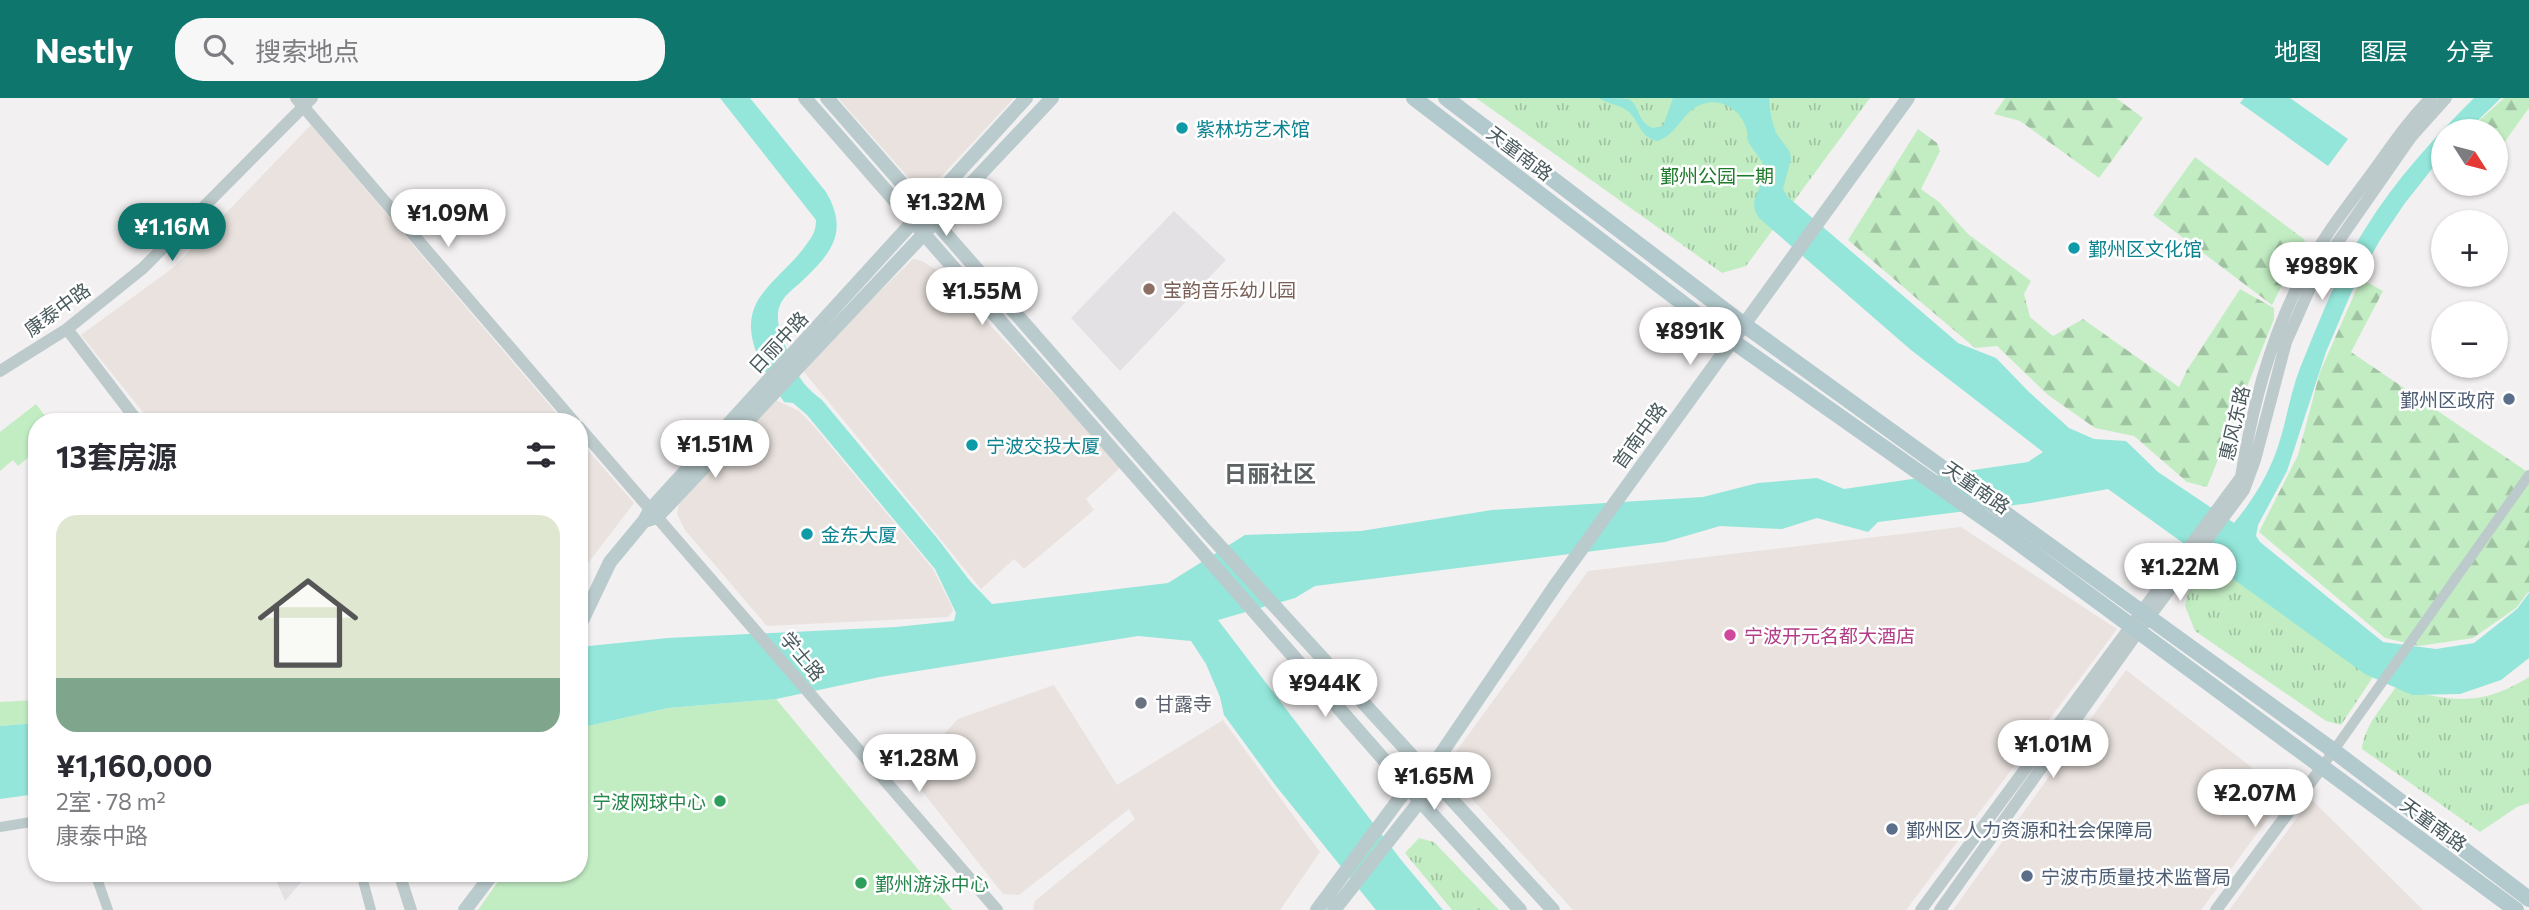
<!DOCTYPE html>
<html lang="zh">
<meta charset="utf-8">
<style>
:root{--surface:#fff;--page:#f7f7f7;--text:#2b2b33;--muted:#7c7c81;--accent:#0f766e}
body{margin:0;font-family:Commissioner,"Noto Sans SC",sans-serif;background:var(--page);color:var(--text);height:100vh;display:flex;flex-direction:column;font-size:26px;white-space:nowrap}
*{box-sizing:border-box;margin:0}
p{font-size:23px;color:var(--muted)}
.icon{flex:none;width:38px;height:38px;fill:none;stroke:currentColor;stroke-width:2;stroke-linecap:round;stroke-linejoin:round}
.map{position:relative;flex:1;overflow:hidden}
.panel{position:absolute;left:28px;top:315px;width:560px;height:469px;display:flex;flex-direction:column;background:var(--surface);border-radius:28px;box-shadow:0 2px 5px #0004}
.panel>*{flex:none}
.needle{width:46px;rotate:126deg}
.fabs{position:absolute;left:2431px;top:21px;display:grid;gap:14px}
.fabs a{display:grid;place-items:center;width:77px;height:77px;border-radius:50%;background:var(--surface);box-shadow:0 2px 5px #0004;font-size:35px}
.price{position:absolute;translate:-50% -60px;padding:0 16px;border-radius:24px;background:#fff;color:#222;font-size:23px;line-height:46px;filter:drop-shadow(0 2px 4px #0008)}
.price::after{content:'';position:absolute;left:50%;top:42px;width:21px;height:16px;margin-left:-10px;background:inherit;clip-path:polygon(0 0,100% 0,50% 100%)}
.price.active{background:var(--accent);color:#fff}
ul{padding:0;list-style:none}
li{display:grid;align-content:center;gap:14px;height:371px;padding:0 28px}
li span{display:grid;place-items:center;height:217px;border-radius:21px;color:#555}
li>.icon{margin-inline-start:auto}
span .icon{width:126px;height:126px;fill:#fffc;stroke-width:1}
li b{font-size:30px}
h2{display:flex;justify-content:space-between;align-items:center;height:84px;padding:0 28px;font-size:30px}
header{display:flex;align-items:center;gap:42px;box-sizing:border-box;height:98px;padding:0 35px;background:var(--accent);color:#fff}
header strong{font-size:33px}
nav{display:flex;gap:38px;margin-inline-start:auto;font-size:24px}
.search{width:490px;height:63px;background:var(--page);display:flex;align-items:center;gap:18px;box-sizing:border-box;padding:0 24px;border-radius:28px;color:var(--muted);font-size:26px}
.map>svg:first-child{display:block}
</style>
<header>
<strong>Nestly</strong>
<div class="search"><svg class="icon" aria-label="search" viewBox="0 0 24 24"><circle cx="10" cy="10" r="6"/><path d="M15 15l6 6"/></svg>搜索地点</div>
<nav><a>地图</a><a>图层</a><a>分享</a></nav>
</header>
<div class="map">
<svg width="2529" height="812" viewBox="0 0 2529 812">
<defs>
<pattern id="forest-firs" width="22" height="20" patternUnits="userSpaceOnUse" patternTransform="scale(1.75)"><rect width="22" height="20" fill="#c2edc3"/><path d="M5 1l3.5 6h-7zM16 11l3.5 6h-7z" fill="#a0c3a2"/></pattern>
<pattern id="park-tufts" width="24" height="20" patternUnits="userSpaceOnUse" patternTransform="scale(1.75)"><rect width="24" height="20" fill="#c2edc3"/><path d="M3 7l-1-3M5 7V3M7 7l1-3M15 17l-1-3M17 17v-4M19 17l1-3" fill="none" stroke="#a0c3a2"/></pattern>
</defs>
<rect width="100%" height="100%" fill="#f3f0f1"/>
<path fill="#e9e2de" d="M 838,0 L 1014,0 L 924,97 Z
M 311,27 L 447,187 L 564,324 L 151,324 L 81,237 L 174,169 Z
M 913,161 L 922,163 L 942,175 L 1121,369 L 1086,401 L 1094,412 L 1024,471 L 1014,461 L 981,491 L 801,270 Z
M 774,301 L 799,313 L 812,326 L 933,471 L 951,507 L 953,513 L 948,519 L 767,528 L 685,432 L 677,416 L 680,400 Z
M 579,342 L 634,405 L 579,477 Z
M 1961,429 L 2117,531 L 1906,812 L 1573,812 L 1444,670 L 1588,473 Z
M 2126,572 L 2286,696 L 2201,812 L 1953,812 Z
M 1054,587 L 1117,687 L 1223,622 L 1320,754 L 1280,812 L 1033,812 L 1035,803 L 1135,721 L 1129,711 L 1019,797 L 1003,796 L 908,675 L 958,621 Z
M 2311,701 L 2423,812 L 2229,812 Z"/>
<path fill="#e3e1e3" d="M 1174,113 L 1226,162 L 1120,273 L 1071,220 Z
M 273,775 L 309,775 L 285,803 Z"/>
<path fill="#c2edc3" d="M 36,306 L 50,324 L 37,324 L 37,352 L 18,368 L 13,362 L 0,373 L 0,334 Z
M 776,601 L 952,812 L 478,812 L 504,775 L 579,775 L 579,630 L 668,610 Z
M 37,602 L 37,625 L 0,628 L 0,604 Z"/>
<path fill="url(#forest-firs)" d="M 2005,0 L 2116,0 L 2143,20 L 2099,80 L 2020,23 L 1994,16 Z
M 2504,0 L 2529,0 L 2529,10 L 2501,49 L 2496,45 L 2496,33 L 2479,33 L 2472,29 Z
M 1918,31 L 1937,45 L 1940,53 L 1921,91 L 1939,104 L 1968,136 L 2031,183 L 2024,196 L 2030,219 L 2053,238 L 2083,221 L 2179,289 L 2187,272 L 2240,191 L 2274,210 L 2274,221 L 2207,389 L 2187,384 L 2134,338 L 2095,330 L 2048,297 L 1997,248 L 1975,250 L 1848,142 Z
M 2195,59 L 2305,142 L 2272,207 L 2153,117 Z
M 2361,181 L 2383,193 L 2351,254 L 2529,375 L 2529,493 L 2516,510 L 2473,540 L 2419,548 L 2385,540 L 2259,434 L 2298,357 L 2320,274 Z"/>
<path fill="url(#park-tufts)" d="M 1476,0 L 1870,0 L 1746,168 L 1722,175 Z
M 2211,465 L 2375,576 L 2341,627 L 2326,623 L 2195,533 L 2185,508 L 2188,495 Z
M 2529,579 L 2529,705 L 2517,709 L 2480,734 L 2362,651 C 2364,628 2383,608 2396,589 C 2449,603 2479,610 2529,579 Z
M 1419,740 L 1434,744 L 1499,812 L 1452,812 L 1405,755 Z"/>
<path fill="#93e6d9" d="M 720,0 L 750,0 L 826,94 C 849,133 832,155 802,183 C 795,190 784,197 780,207 C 774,222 782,241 788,254 C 799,279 800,285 822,302 L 937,440 L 970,483 L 992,506 L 1168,485 L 1245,437 L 1361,433 L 1492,412 L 1703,399 L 1758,385 L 1817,380 L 1844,391 L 2028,364 L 2043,354 L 1911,252 L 1760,121 C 1744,102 1766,89 1764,71 C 1763,60 1752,53 1748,43 C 1746,37 1748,39 1747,33 C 1743,15 1725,1 1707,5 C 1683,9 1680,35 1658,43 C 1640,39 1641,27 1630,15 C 1621,6 1609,7 1599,0 C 1607,0 1620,0 1628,1 C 1641,7 1636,24 1653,30 L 1663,28 L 1673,0 L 1769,0 L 1771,19 L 1776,35 L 1790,54 L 1791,61 L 1783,91 L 1788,99 L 1958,245 L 1996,260 L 2029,294 L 2069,330 L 2094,341 L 2126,343 L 2158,374 L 2234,425 C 2254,401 2271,373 2280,342 C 2287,319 2291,293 2300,270 C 2319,224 2338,173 2365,131 C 2395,82 2434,40 2474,0 L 2501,0 L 2467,33 L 2443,33 L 2443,57 L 2405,105 L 2380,142 L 2352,193 L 2326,254 L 2287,373 L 2258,427 L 2256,438 L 2260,444 L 2383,544 L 2436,551 L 2474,545 L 2517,511 L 2529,495 L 2529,560 L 2501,582 L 2460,596 L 2412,597 L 2365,576 L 2108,391 L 2031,405 L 1878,424 L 1868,434 L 1817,420 L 1782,431 L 1720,428 L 1665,444 L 1315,488 L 1295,500 L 1218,522 L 1402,763 L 1443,812 L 1376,812 L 1276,688 L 1224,617 L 1220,599 L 1206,566 L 1191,543 L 1138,538 L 880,579 L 776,601 L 668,610 L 579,630 L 579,549 L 668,540 L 896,529 L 954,523 L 956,515 L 935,471 L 807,317 L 793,305 L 784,304 C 764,272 734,231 763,195 C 775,179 791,167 803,151 C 811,140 816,135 816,122 Z
M 2244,0 L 2290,0 L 2348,41 L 2328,68 L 2240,5 Z
M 37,625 L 37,696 L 0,701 L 0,628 Z"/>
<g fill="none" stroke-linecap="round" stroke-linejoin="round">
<path stroke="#bdcacc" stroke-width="10" d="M 2322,669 L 2529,377
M 0,729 L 37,723
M 95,775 L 108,812
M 361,775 L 371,812
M 430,775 L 436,779 L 439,775"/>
<path stroke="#bdcacc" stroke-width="12" d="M 296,0 L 574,324
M 67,231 L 138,324
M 0,273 L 67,231 L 143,170 L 312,0
M 579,329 L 997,812
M 399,775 L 411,812
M 1921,812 L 2241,379 C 2252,309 2272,234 2306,172 C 2323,139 2347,109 2369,79 C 2389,52 2407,24 2431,0
M 1940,812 L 2138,534 L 2244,392 L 2255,362 L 2286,244 L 2317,174 L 2411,39 L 2446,0
M 2216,812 L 2322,669"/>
<path stroke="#bacbcd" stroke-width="14" d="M 805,0 L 1420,703 L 1520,812
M 827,0 L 1206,433 L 1553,812
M 644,423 L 657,419 L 1052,0
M 579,529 L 610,464 L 644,423 L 650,412 L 1026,0
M 465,812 L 493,775
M 1317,812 L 1408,689 L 1428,675 L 1557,485 L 1908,0
M 1334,812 L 1420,703 L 1422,697"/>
<path stroke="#b2c9cd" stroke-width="16" d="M 1414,0 L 1731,242 L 2008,437 L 2516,812
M 1446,0 L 1743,226 L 2334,653 L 2529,801"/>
</g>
<g fill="#0f9aa8" stroke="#fff" stroke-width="2.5">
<circle cx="1182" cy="30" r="7"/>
<circle cx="2074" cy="150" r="7"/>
<circle cx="972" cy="347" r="7"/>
<circle cx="807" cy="436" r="7"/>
</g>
<circle fill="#8d6e63" stroke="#fff" stroke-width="2.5" cx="1149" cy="191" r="7"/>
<g fill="#5c6f8a" stroke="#fff" stroke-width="2.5">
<circle cx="2509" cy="301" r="7"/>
<circle cx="1892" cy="731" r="7"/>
<circle cx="2027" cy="778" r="7"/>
</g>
<circle fill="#d1479c" stroke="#fff" stroke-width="2.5" cx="1730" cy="537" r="7"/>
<circle fill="#6b7280" stroke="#fff" stroke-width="2.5" cx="1141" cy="605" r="7"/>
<g fill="#2e9e5b" stroke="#fff" stroke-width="2.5">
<circle cx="720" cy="703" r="7"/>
<circle cx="861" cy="785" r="7"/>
</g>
<g text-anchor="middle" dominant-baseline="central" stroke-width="5" stroke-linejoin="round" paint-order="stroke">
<g font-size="19" fill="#0d838f" stroke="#fff" text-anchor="start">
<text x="1196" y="30">紫林坊艺术馆</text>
<text x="2088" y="150">鄞州区文化馆</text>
<text x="986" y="347">宁波交投大厦</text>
<text x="821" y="436">金东大厦</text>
</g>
<g font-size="19" fill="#495a5d" stroke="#fff">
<text transform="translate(1520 55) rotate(37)">天童南路</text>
<text transform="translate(57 211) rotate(-36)">康泰中路</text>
<text transform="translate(778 244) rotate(-47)">日丽中路</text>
<text transform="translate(2234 325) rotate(-77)">惠风东路</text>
<text transform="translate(1639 337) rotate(-54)">首南中路</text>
<text transform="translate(1977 389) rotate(35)">天童南路</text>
<text transform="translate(803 558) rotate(50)">学士路</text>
<text transform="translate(2434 726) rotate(36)">天童南路</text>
</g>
<g font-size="19" fill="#1e7a2a" stroke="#fff">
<text x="1717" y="77">鄞州公园一期</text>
</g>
<g font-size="19" fill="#785e54" stroke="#fff" text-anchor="start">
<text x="1163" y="191">宝韵音乐幼儿园</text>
</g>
<g font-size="19" fill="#4e5e75" stroke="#fff" text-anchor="start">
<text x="2495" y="301" text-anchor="end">鄞州区政府</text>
<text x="1906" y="731">鄞州区人力资源和社会保障局</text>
<text x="2041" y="778">宁波市质量技术监督局</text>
</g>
<g font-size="19" fill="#b23c85" stroke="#fff" text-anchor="start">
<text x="1744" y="537">宁波开元名都大酒店</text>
</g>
<g font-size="19" fill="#5b616d" stroke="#fff" text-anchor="start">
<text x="1155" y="605">甘露寺</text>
</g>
<g font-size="19" fill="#27864d" stroke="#fff" text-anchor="end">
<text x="706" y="703">宁波网球中心</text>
<text x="875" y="785" text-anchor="start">鄞州游泳中心</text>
</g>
<g font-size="23" font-weight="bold" fill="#5d6365" stroke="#fff">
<text x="1270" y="375">日丽社区</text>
</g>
</g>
</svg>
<div class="fabs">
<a><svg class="needle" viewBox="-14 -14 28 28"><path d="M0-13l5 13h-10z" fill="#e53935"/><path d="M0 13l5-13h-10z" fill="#7c7c81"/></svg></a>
<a>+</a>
<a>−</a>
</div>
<b class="price" style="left:946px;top:140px">¥1.32M</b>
<b class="price" style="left:448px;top:151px">¥1.09M</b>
<b class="price active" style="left:172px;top:165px">¥1.16M</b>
<b class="price" style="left:2322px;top:204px">¥989K</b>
<b class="price" style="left:982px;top:229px">¥1.55M</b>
<b class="price" style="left:1690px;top:269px">¥891K</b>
<b class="price" style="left:715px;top:382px">¥1.51M</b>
<b class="price" style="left:2180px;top:505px">¥1.22M</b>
<b class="price" style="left:1325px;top:621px">¥944K</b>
<b class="price" style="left:2053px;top:682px">¥1.01M</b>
<b class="price" style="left:919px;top:696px">¥1.28M</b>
<b class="price" style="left:1434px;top:714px">¥1.65M</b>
<b class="price" style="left:2255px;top:731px">¥2.07M</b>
<section class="panel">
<h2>13套房源<svg class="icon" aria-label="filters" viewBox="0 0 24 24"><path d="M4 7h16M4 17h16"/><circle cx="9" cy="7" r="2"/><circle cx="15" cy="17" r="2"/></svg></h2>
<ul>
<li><span style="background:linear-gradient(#dfe7d0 75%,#7fa58c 0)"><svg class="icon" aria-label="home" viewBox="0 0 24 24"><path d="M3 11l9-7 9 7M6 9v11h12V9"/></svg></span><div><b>¥1,160,000</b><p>2室 · 78 m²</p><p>康泰中路</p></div></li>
</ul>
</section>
</div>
